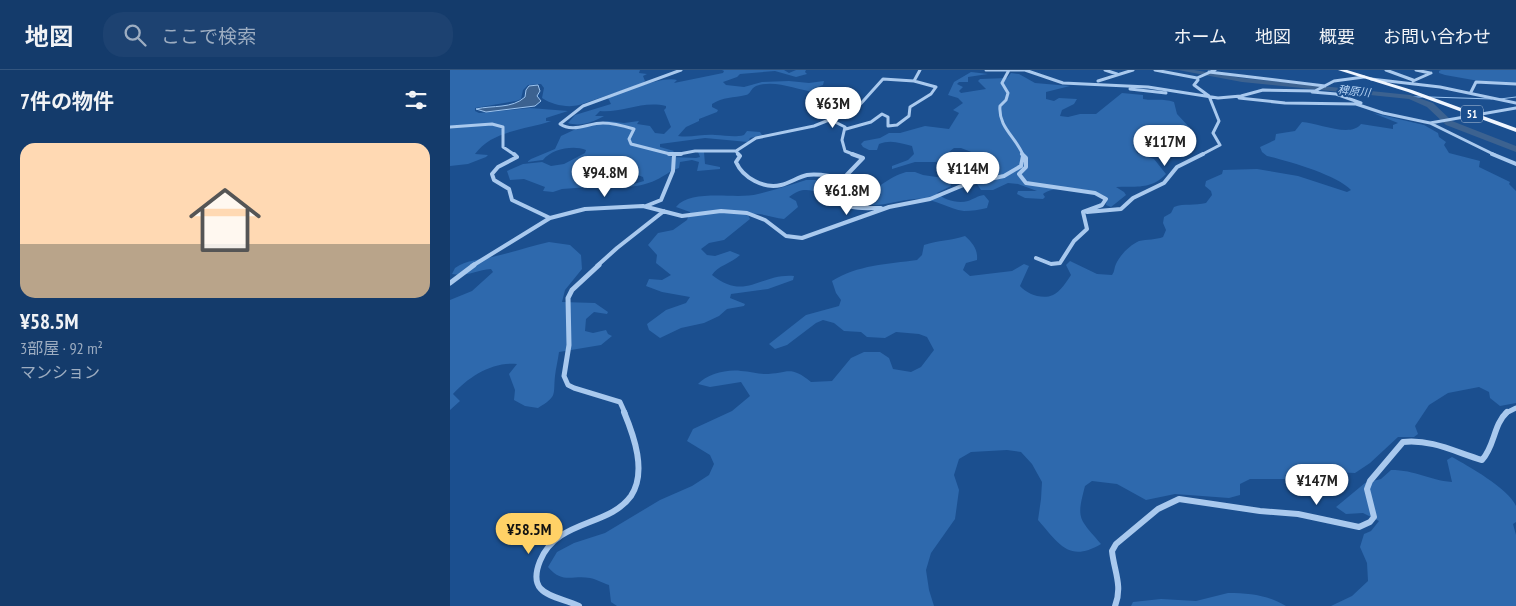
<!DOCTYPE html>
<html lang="ja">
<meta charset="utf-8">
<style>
:root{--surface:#143b6b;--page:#1d4271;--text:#f1f3f6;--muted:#9dadc1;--line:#33557e;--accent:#ffd166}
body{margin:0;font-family:"PT Sans Narrow","Noto Sans JP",sans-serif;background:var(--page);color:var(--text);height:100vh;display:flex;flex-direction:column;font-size:19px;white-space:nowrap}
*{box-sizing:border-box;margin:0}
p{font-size:16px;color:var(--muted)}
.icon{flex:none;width:28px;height:28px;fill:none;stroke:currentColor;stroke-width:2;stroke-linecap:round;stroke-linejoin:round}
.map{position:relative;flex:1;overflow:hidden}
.side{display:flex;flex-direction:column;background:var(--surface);width:450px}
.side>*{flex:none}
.price{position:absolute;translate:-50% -42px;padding:0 11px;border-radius:18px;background:#fff;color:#222;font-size:16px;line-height:32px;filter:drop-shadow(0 1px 2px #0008)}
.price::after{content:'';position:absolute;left:50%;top:30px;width:15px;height:11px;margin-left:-8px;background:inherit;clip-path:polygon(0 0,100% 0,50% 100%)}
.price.current{background:var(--accent);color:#111}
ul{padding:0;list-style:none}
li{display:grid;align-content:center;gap:10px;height:265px;padding:0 20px}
li span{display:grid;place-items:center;height:155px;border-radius:15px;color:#555}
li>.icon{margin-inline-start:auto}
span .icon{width:90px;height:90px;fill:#fffc;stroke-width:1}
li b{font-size:21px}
h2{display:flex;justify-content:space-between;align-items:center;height:60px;padding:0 20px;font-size:21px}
header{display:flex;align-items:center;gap:30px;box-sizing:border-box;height:70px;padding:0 25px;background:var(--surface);border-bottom:1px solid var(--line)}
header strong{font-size:24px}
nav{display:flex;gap:28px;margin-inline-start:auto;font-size:18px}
.search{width:350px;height:45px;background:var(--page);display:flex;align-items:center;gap:12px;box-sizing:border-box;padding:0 18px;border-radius:20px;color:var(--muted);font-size:19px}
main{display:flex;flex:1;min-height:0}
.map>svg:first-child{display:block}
</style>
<header>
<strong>地図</strong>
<div class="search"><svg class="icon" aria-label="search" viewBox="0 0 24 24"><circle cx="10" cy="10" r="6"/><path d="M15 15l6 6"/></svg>ここで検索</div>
<nav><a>ホーム</a><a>地図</a><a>概要</a><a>お問い合わせ</a></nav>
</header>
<main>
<section class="side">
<h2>7件の物件<svg class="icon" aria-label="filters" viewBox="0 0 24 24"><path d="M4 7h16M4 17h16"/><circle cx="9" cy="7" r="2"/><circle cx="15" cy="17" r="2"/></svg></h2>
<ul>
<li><span style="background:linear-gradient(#ffd9b3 65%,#b9a48a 0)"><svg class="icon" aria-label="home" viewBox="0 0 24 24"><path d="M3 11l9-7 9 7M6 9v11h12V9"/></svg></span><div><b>¥58.5M</b><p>3部屋 · 92 m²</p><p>マンション</p></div></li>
</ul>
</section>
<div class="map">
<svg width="1066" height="536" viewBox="0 0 1066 536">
<rect width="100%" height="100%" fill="#1b4f8f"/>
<path fill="#2e69ad" d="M 0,0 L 190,0 L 189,3 L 197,4 L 193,6 L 195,11 L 191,14 L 129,35 C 118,38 102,35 92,28 L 94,18 L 91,14 L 78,15 L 73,20 L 71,29 L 66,31 L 25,38 L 25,41 L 29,43 L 80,38 L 118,41 L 96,48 L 96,51 L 101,51 C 76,60 42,60 25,84 L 38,85 L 36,87 L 18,94 L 0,96 Z
M 272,0 L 334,0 L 339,3 L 346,0 L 356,0 L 355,2 L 357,4 L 346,7 L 325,1 L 290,4 L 287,7 L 273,12 L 276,15 L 294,17 L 312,12 L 339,11 L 359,13 L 374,11 L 373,15 L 365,18 L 365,22 C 346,20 325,9 306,16 C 300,19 301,24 296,25 C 283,28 273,27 262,34 L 262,37 L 268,40 L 267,42 L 249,49 L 249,51 L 236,57 L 228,66 C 240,68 253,64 265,65 C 276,65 283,68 294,65 L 297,61 L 310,62 L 312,65 L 300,68 L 298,72 L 255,68 L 210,74 L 210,77 L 224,81 L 220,85 L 221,87 L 246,88 L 250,87 L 248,82 L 254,82 L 255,94 L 270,97 L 270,99 L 247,101 L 249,92 L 242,90 L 230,92 L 229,98 C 219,101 215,106 206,110 C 196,115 185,116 174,118 L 173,117 L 194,111 L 193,107 L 185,104 L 178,105 L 139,117 L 112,119 L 103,122 L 93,121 L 95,117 L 74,109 L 60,110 L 57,101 L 73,94 L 92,92 L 101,96 L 114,94 L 135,83 L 136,80 C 123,75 102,79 93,90 L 77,92 L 81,89 L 105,79 L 111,66 L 128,58 L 158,51 L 174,53 L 189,51 L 187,54 L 200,56 L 205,63 L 214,64 L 221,57 L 214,40 L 216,38 L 216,36 C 193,30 172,43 150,41 L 145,46 L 154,46 C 143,52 130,57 118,53 L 125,45 L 161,34 L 158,28 C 175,22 211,6 227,10 L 224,13 L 273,3 L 274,1 Z
M 991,0 L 1066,0 L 1066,13 L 1040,13 L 995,5 L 989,3 L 989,1 Z
M 521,2 L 538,4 L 518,7 L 518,12 L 509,12 L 507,14 L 513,17 L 509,21 L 511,23 L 536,19 L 528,11 L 530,9 L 557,8 L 561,3 L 569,4 L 585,13 L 620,16 L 596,22 L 596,29 L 604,31 L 609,28 L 627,29 L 624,34 L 612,40 L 610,46 L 618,47 L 630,44 L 646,44 L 672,23 L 693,25 L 693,29 C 703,31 713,28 724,32 L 727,44 L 740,58 L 727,69 L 725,76 L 711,80 L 686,79 L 687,83 L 704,89 L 716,104 C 701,120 685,116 666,117 L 674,122 L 676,125 L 661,137 L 656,135 L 657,128 C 647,118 604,114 593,124 L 595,127 L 593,129 L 575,128 L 567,124 L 568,121 L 587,121 L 568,114 L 558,113 L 543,120 L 531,120 L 527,114 L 528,113 L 551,108 L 546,104 L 532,103 L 520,97 L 521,93 L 530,88 L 529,85 L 511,78 L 504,78 L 486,92 L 465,92 L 442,99 L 442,96 L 458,90 L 464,84 L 462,76 C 450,73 441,69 429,74 L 427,80 L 419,80 L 413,77 L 411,74 L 414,71 L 430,68 L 439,63 L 450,63 L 475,56 L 499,59 L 509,43 L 503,40 L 513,33 L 508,28 L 498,25 L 504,12 Z
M 923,43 L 974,55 L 988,63 L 989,67 L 996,72 L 994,75 L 999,83 L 1030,91 L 1029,97 L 1060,112 L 1059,114 L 1066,121 L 1066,333 L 1050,336 L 1040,328 L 1039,322 L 1029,317 L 998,323 L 979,335 L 965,356 L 968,364 L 964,367 L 948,367 L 920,393 L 905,403 L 887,402 L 863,409 L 800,409 L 790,414 L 790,425 L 779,428 L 725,424 L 696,430 L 667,414 L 642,411 L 635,416 C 626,450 629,448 651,474 C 619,493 609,474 588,450 L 591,429 L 592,412 L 582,394 L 571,382 L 557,380 L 521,382 L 509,389 L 504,405 L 509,420 L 505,449 L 481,483 L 476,500 L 479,520 L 484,536 L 167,536 L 161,532 L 159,515 C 153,513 146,509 140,508 C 122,505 112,514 98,497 L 107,482 L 124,473 L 155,463 L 210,430 L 242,416 L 259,405 L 264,394 L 260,385 L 237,371 L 243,359 L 282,341 L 300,326 L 291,312 L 260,317 L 248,314 C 257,304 277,299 291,301 C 299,301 307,304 314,304 C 338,304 339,294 361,312 L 382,311 L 401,288 L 414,282 L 430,282 L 439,288 L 443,299 L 461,302 L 471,297 L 484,280 L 477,267 L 469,264 L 446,262 L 435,268 L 417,267 L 411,262 L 394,261 L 384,253 L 373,250 L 366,253 L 337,275 L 325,279 L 319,274 L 356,245 L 389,236 L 391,230 L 386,223 L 382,211 C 407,195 438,194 467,190 L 472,185 L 474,175 C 488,170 501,171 515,166 C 523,173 528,180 527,190 L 516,193 L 513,200 L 520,206 L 562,201 L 574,194 L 579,196 L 570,216 C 577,224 592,230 603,225 C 610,222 617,211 621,205 L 616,195 L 620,191 L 647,204 L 662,205 C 665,201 664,198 666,194 C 670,185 680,175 689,171 C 697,169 706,170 713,167 L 716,160 L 713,153 L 714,147 L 721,143 L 724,137 C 734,133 745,136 756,133 L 762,125 L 761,121 L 755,116 L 756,111 L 772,104 L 773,100 L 807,99 L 848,106 L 897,122 L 901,120 C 887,105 839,91 817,86 L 812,82 L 810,77 L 825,70 L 826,64 L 845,61 L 852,52 C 868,53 901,68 911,54 L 943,59 L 943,55 L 948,53 Z
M 456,102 L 465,102 L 473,105 L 500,109 L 501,116 L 487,123 C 494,130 508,134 518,131 C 524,129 527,126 534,125 L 539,131 L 537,138 C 529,140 522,141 514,141 C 497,139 484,127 465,129 C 447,130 428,139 410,133 C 421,121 441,106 456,102 Z
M 356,110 L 366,110 L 366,116 L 369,119 L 382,118 L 383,127 C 365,124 357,113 339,127 L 346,131 L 348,137 L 334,149 C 322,148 309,141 298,145 L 300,149 L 274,170 L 259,173 L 251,179 L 257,185 L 265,186 L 280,181 L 290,185 C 282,193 267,196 262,205 C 296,232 310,203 344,206 L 343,210 L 318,219 L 281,224 L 280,228 L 295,234 L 294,236 L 277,239 L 269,246 L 254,253 L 231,258 L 210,268 L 199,260 L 197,254 L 216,240 L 236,233 L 240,227 L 212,222 L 196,216 L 199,209 L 212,210 L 221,205 L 206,193 L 207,185 L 198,175 L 208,163 L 223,160 L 237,150 L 240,142 L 226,137 C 241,118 287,130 308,124 C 325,120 340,115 356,110 Z
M 99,172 L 120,175 L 131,185 L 132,199 L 115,220 L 112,232 L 145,233 L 158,242 L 157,244 L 144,242 L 136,249 L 135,261 L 143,263 L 156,260 L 158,264 L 162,266 L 151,275 L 109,282 C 108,290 106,297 105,306 C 103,325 108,326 88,338 L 75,336 L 64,330 L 65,320 L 59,304 L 67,294 C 43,291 18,307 3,324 L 10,331 L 0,340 L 0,230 L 22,221 L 43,202 L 41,199 C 26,200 17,207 2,204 L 5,198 C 17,190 28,190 42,187 C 61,183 80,176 99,172 Z
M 1002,387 C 1018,396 1058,418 1066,436 C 1066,440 1066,447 1066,452 L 1063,454 L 1066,465 L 1066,536 L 881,536 L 902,526 L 918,511 L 917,493 L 910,477 L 914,464 L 921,461 L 929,451 L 913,443 L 896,444 L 886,437 L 915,413 L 931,409 L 941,400 C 966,400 978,410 1002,412 L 997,390 Z
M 778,523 C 800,523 817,525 836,536 L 681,536 L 683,532 L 711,529 L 746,531 Z"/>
<path fill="#3c6290" stroke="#9cc4f0" d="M 88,15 L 90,21 L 87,26 L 91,31 L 85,36 L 36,42 L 26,39 C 43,35 62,39 75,27 L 76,20 L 79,16 Z"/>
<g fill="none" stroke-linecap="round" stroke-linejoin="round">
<path stroke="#9cc4f0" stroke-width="1" d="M 960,27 L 972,27
M 980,27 L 1042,29
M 1050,29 L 1066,27"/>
<path fill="#3c6290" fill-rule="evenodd" d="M 728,0 L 744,0 L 792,8 L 960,25 L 983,33 L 1002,51 L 1066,76 L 1066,82 L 996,55 L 977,37 L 959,29 L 792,12 Z"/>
<path stroke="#a9c9ee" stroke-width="3" d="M 536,0 L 575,0 L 613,13 L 698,17 L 768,28 L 791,26 L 813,20 L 865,21 L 884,11 L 914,7
M 559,0 L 552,13 L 558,23 L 556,30 L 550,36 C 548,57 566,67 573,85
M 655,0 L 667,4
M 705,0 L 747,8
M 936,0 L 963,10
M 966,0 L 980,3
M 759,2 L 875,16
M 921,9 L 990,17 L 1066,33
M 464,11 L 470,0
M 648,11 L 683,0
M 963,11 L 981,3
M 680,19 L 716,23
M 862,22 L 886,24 L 911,33
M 1021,22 L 1026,12 L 1066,14
M 789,28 L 835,33 L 906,34 L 933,43 L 980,53 L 1045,85
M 381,50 L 395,57 L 392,70 L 395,81 L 405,85
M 980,53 L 1066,38
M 0,57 L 42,54 L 53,57 L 53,77 L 65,85
M 286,81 L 289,85
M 224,85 L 181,74 L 179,69 L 184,59 C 174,56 163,53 153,53 C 138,53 123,63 110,54 L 133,36 L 231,0
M 224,85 L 245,81 L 286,81 L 306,68 L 364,56 L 406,39 L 433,9 L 464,11 L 486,17 L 481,24 L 460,37 L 459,46 L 447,55 L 438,56 L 438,47 L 432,44 L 421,52 L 396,59
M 751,85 L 770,75 L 763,63 L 769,51 L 759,26 L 744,15 L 748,10 L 747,8 L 765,0"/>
<path stroke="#a9c9ee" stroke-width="4" d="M 64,84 L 67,87 L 48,97 L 42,104 L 44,110 L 59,119 L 62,130 L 100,148
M 219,84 L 231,84
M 288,84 L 290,86 L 286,92 C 293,108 314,119 331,115 C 340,113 348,107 357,105 C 367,103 378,106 388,107 L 390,109 C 383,142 406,138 431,138
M 572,84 L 576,88 L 576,97 L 569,104 L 576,113 L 645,123 L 656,129 L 652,135 L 633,142 L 637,159 L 624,171 L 610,193 L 601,194 L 586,188
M 1042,84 L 1066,94
M 389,113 L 413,88 L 402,84
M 196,136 L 211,130 L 223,101 L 224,85
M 637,142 L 671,139 L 683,128 L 714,113 L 727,97 L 753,84
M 22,196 L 100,148 L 135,139 L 193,136 L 232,146 L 271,141 L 297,143 L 315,150 L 336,166 L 352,168 L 439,137 L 480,129 L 516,114 L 554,106 L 571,96 L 573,86
M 147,196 L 167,178 L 214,141"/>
<path stroke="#a9c9ee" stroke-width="5" d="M 149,195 L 122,220 L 118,228 L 119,275 L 114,306 L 118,315 L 124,318 L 170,332 L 175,343
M 0,213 L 24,195
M 1056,343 L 1066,338"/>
<path stroke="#a9c9ee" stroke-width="6" d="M 129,536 C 105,525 76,526 90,491 C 107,449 159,457 181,426 C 197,402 184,366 174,342
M 665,536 C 673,516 664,501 662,481 L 666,474 L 708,439 L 729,429 L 810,441 L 848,444 L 909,457 L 920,452 L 924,447 L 917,419 L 920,411 L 953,372 C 982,369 1005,382 1032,390 C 1045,376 1043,355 1057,342"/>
<path fill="#f0f6ff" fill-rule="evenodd" d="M 888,0 L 897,0 L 962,20 L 1066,58 L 1066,62 L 958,22 Z"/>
</g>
<g text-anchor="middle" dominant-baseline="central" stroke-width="4" stroke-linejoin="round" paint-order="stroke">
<g font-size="11" font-style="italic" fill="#b5d3f5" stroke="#1b4f8f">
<text transform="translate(904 21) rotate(6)">稗原川</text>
</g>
<rect fill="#1b4f8f" stroke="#bbcadd" stroke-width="1" x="1011" y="35.5" width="22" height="17" rx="4"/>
<g font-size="11" font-weight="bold" fill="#fff">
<text x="1022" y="44">51</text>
</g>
</g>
</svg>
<b class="price" style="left:383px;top:59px">¥63M</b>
<b class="price" style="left:715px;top:97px">¥117M</b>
<b class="price" style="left:518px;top:124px">¥114M</b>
<b class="price" style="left:155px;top:128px">¥94.8M</b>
<b class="price" style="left:397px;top:146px">¥61.8M</b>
<b class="price" style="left:867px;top:436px">¥147M</b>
<b class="price current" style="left:79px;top:485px">¥58.5M</b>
</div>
</main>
